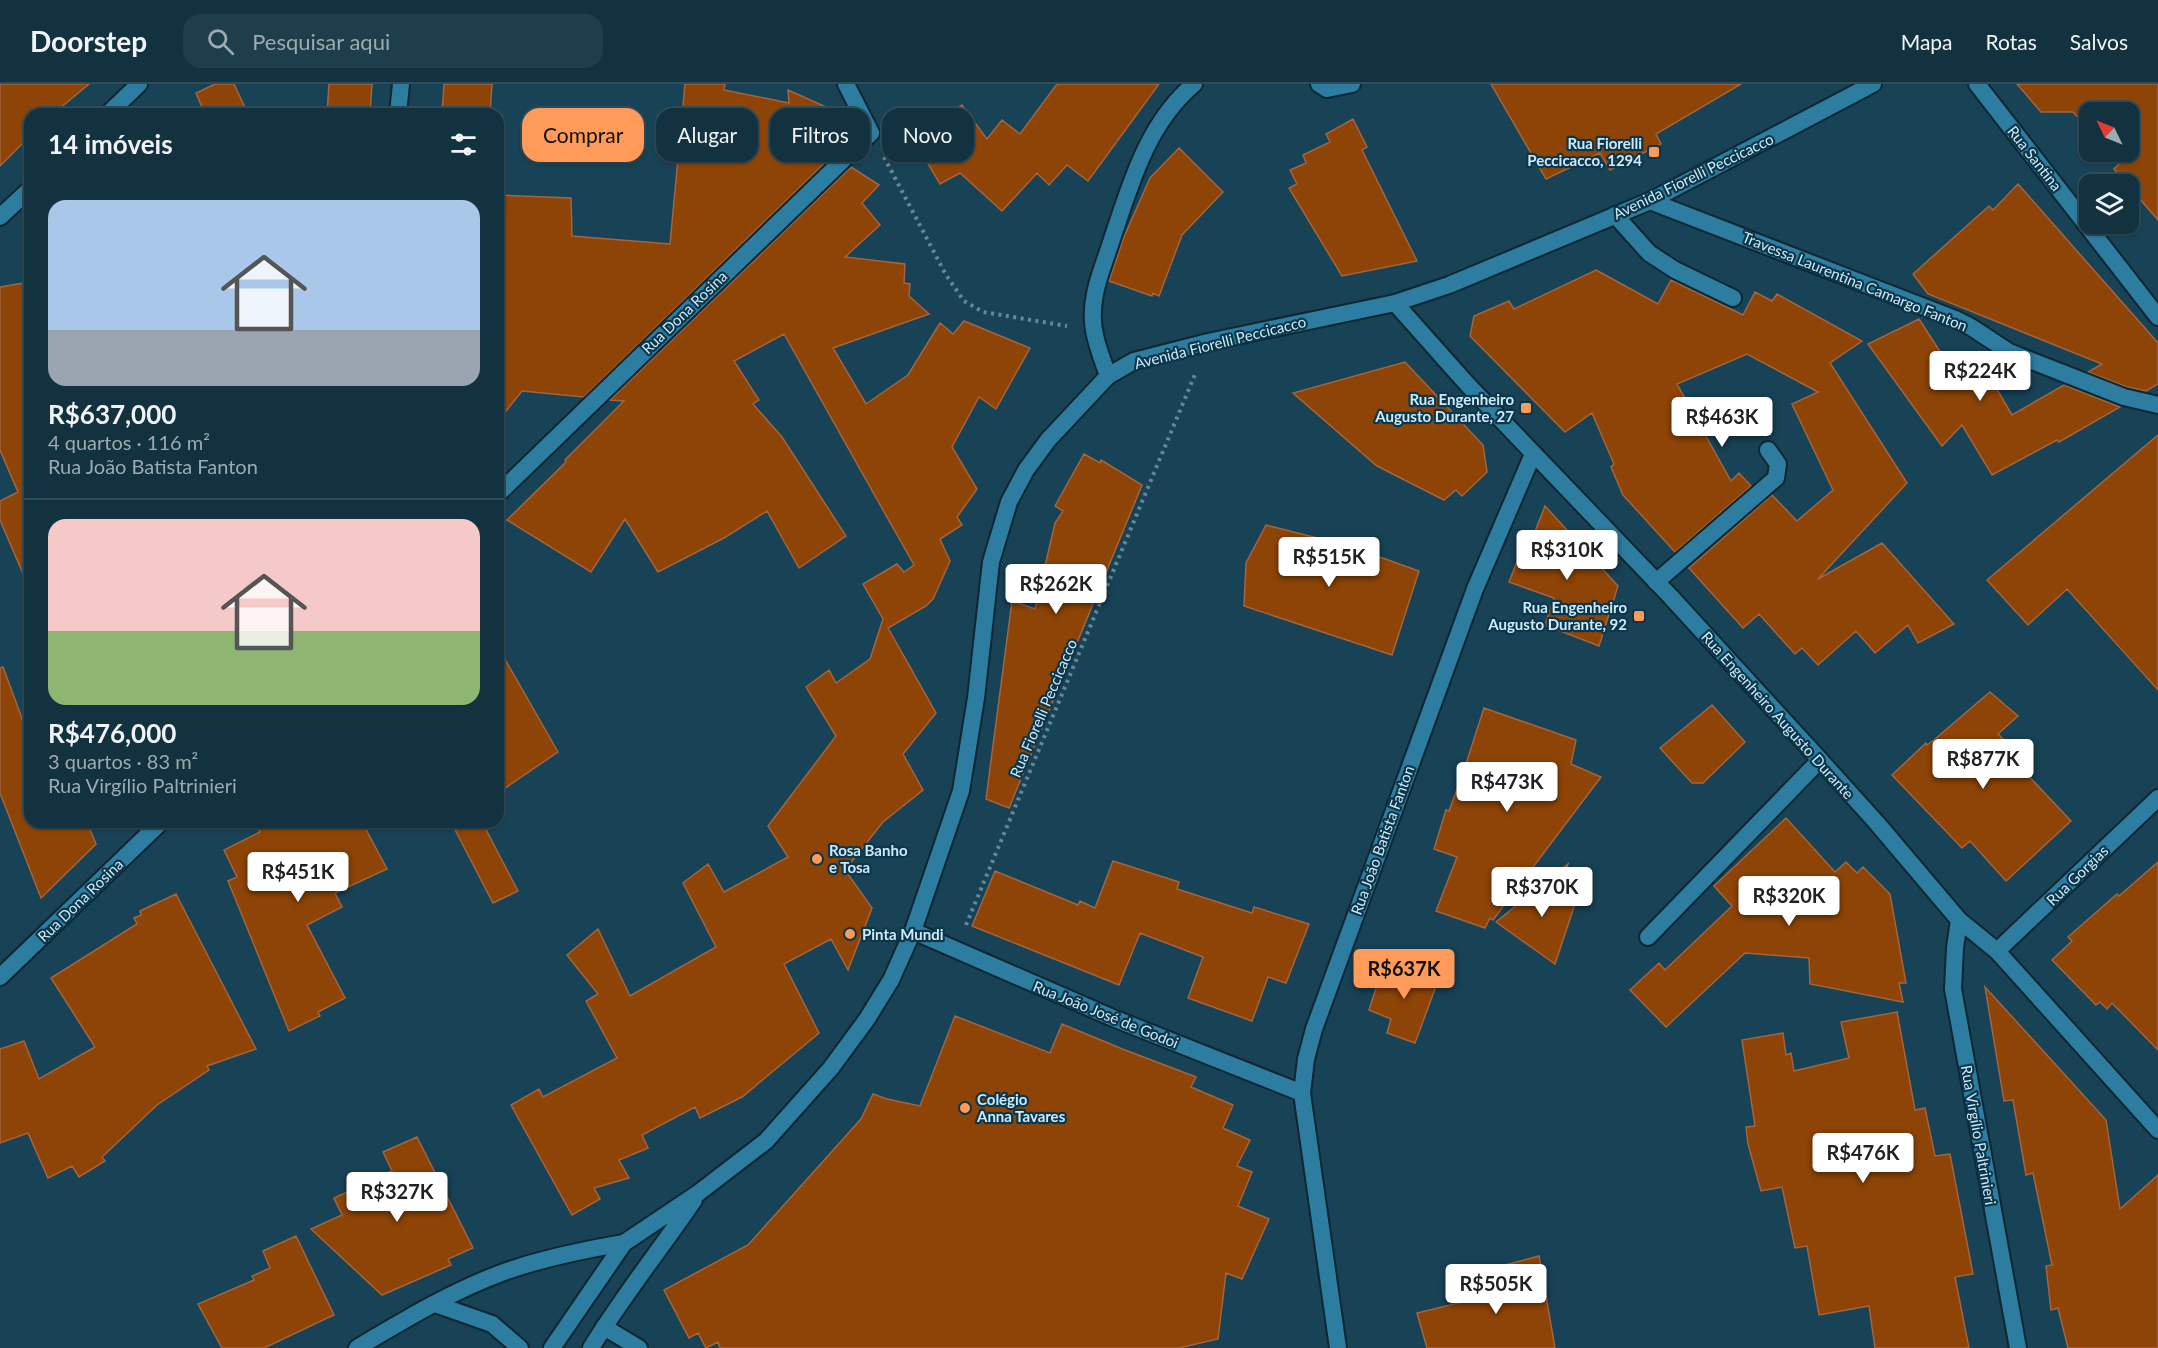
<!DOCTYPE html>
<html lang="pt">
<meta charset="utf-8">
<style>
:root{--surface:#123240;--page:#1f3e4b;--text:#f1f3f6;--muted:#9caab1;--line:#314d59;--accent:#ff9b5a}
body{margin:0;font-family:Lato,sans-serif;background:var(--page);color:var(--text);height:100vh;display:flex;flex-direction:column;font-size:22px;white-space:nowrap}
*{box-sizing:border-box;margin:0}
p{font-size:20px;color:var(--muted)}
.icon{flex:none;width:33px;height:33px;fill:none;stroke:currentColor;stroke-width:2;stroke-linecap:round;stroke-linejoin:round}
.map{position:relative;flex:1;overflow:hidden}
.sheet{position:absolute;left:24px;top:24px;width:480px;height:720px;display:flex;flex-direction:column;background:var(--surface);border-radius:18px;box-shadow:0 2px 4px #0004,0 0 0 2px var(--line)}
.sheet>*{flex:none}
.guide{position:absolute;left:522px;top:24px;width:570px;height:54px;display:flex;gap:12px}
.needle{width:39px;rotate:313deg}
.tools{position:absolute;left:2079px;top:18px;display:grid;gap:12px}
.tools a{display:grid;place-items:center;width:60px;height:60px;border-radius:12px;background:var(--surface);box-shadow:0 2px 4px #0004,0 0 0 2px var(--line);font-size:30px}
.price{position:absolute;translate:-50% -51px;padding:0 14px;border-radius:6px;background:#fff;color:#222;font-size:20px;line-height:39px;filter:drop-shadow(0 2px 3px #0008)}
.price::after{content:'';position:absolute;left:50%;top:36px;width:18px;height:14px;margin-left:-9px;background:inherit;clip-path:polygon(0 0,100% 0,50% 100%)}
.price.active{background:var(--accent);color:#111}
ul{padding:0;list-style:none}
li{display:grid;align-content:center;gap:12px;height:318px;padding:0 24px}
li+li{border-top:2px solid var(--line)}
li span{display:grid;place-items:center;height:186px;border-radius:18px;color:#555}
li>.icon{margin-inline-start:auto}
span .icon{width:108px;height:108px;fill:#fffc;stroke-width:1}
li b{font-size:26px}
h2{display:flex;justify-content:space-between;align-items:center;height:72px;padding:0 24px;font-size:26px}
.tag{padding:0 21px;border-radius:18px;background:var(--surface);box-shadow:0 2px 4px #0004,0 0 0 2px var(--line);font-size:21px;line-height:54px}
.tag.active{background:var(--accent);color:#111}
header{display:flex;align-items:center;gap:36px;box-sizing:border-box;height:84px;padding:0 30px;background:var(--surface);border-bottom:2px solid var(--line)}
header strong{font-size:28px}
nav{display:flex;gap:33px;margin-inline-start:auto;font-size:21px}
.search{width:420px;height:54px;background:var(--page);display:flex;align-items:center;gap:15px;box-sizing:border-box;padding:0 21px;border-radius:18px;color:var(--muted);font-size:22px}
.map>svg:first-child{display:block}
</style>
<header>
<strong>Doorstep</strong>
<div class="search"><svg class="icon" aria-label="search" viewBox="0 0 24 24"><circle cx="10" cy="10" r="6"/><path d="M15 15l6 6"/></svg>Pesquisar aqui</div>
<nav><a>Mapa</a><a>Rotas</a><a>Salvos</a></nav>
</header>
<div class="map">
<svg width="2158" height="1264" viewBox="0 0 2158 1264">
<rect width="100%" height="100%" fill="#184255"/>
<path fill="#8e4406" stroke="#a2653f" stroke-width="1.5" d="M 0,0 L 89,0 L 53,30 L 30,30 L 30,52 L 0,82 Z
M 215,0 L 234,0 L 248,30 L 205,30 L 196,9 Z
M 329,0 L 372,0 L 370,30 L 327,30 Z
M 444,0 L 492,0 L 490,30 L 442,30 Z
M 685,0 L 725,0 L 724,6 L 789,19 L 788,6 L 833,26 L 838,35 L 838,42 L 823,66 L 832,72 L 584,313 L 522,307 L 498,337 L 498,111 L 571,114 L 572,152 L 670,160 Z
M 1057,0 L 1159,0 L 1088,97 L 1067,81 L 1049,101 L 1037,89 L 1002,127 L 960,89 L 940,100 L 911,51 L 962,21 L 987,55 L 1002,36 L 1020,50 Z
M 1491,0 L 1741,0 L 1656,50 L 1661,60 L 1610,86 L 1600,69 L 1546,95 Z
M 2017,0 L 2158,0 L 2158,136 L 2114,85 L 2119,80 L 2108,68 L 2128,68 L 2128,28 L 2090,28 L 2090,47 L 2073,28 L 2041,28 Z
M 1353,35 L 1367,63 L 1362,66 L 1417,177 L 1342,192 L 1289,104 L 1297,100 L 1290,86 L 1306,79 L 1303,71 L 1330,58 L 1326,50 Z
M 1179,64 L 1223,108 L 1182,151 L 1159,212 L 1153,209 L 1152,212 L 1109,197 L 1124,153 L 1150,94 Z
M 851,83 L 879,101 L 862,119 L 880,141 L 845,173 L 905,180 L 904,199 L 910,200 L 909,212 L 929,230 L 833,264 L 866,320 L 908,291 L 940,239 L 953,250 L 964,237 L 1030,264 L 996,325 L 979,313 L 952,363 L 977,405 L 957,433 L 962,441 L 940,455 L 950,477 L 933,515 L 926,522 L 888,544 L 936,629 L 903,670 L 923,706 L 883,738 L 845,786 L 872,824 L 848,886 L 831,855 L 784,880 L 819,949 L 742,1013 L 700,1034 L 695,1023 L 642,1051 L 648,1064 L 619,1076 L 629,1094 L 594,1104 L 600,1115 L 572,1131 L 511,1021 L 539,1005 L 543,1013 L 617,974 L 586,917 L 598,910 L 567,871 L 598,845 L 630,912 L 716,863 L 683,799 L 708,780 L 724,808 L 788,773 L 768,742 L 836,652 L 806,603 L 829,586 L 836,599 L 870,575 L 883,535 L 863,500 L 897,480 L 904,488 L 914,481 L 784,250 L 734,277 L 759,316 L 753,320 L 782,353 L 846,452 L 799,484 L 767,427 L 724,454 L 658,488 L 625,435 L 591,488 L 507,436 L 566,378 L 565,376 L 624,317 L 610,316 Z
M 2018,100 L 2158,259 L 2158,300 L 2146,307 L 2127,303 L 2088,288 L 2102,280 L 1928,210 L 1913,190 L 1989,122 L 1993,126 Z
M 1596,186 L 1658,220 L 1671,196 L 1743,231 L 1755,208 L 1772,217 L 1777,210 L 1862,257 L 1830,279 L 1907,399 L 1818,495 L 1882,459 L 1954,540 L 1918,559 L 1908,541 L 1875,569 L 1856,547 L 1818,581 L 1802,564 L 1795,570 L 1759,530 L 1743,544 L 1689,484 L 1772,411 L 1797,437 L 1833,406 L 1792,320 L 1818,308 L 1747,270 L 1677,300 L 1731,397 L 1739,389 L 1751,402 L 1675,468 L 1623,411 L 1611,383 L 1614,380 L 1592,329 L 1565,348 L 1470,252 L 1474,232 L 1509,217 L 1514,225 Z
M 30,198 L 30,506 L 0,436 L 0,417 L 18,408 L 0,366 L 0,203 Z
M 1919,235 L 1957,294 L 1982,280 L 2012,331 L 2064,301 L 2120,323 L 2059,358 L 2057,356 L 1992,391 L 1962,341 L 1942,362 L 1868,260 Z
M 1405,278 L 1483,361 L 1487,388 L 1462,412 L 1456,406 L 1444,416 L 1377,382 L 1293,309 Z
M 2158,351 L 2158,606 L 2067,505 L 2028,541 L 1987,496 Z
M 1084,370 L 1100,379 L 1101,376 L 1142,401 L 1009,724 L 986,715 L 1012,517 L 1035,525 L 1055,439 L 1063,427 L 1055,422 Z
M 1545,422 L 1618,502 L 1599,562 L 1545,541 L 1554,514 L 1509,498 L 1522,465 L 1527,468 Z
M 1266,441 L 1349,462 L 1419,487 L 1392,571 L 1244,522 L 1246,479 Z
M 498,563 L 558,668 L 498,709 Z
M 3,583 L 30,656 L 30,738 L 87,738 L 96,760 L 41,814 L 0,709 L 0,584 Z
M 1990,608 L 2018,632 L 1998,650 L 2011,663 L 2006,668 L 2071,737 L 2006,797 L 1970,757 L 1962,764 L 1892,691 L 1926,659 L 1927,661 L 1935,655 Z
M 1712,621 L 1745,658 L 1703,699 L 1692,699 L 1660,664 Z
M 1484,624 L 1576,656 L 1571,680 L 1601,693 L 1493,836 L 1490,834 L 1485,844 L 1436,827 L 1457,773 L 1434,765 L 1446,726 L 1449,727 L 1464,686 Z
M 1786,734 L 1835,788 L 1846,778 L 1857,789 L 1863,783 L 1890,810 L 1906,899 L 1899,899 L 1903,918 L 1810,900 L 1809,874 L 1745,869 L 1666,943 L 1630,906 L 1659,879 L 1665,886 L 1732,822 L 1714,802 Z
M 255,738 L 362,738 L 387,785 L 335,809 L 342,823 L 307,841 L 345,914 L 318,928 L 320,932 L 289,947 L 228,797 L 237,793 L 224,766 L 260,748 Z
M 451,738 L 482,738 L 518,807 L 493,819 Z
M 1113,777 L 1179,798 L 1177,805 L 1252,829 L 1254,823 L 1309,840 L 1286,899 L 1268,893 L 1252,937 L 1188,914 L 1203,873 L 1140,849 L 1119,901 L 972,842 L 995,787 L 1078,821 L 1080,817 L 1095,824 Z
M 2158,778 L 2158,966 L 2112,919 L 2107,925 L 2100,918 L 2096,921 L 2052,876 L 2072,857 L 2068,853 L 2117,810 L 2119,812 Z
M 1568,780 L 1557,814 L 1575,820 L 1555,880 L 1496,838 Z
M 176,810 L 256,965 L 207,982 L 209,986 L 157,1021 L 102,1073 L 105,1077 L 79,1093 L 72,1082 L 48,1094 L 28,1049 L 0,1059 L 0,965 L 24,957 L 39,995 L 95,963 L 51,894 L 137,840 L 134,834 L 141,831 L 140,827 Z
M 1391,877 L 1439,894 L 1415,959 L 1387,949 L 1391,935 L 1369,926 L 1378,898 L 1384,899 Z
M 1985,903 L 2106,1036 L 2120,1125 L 2158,1091 L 2158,1264 L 2068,1264 L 2058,1224 L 2051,1226 L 2046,1182 L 2052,1181 L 2033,1089 L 2026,1091 L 2013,1016 L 2004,1017 Z
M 1897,928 L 1915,1026 L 1925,1024 L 1935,1072 L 1950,1070 L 1973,1190 L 1955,1193 L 1969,1264 L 1875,1264 L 1869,1222 L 1819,1231 L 1807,1162 L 1795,1164 L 1782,1103 L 1761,1107 L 1748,1060 L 1746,1043 L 1755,1042 L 1742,956 L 1783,949 L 1786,971 L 1791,969 L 1794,987 L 1849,974 L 1841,938 Z
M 955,932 L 1050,969 L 1062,940 L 1125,966 L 1196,993 L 1191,1003 L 1233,1021 L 1223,1044 L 1250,1056 L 1237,1082 L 1252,1088 L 1238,1122 L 1269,1135 L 1242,1195 L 1226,1189 L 1218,1255 L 1179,1264 L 720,1264 L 718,1258 L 706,1264 L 698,1249 L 689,1254 L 664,1206 L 748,1161 L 861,1035 L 873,1010 L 887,1015 L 920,1022 Z
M 417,1053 L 473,1164 L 448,1175 L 451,1181 L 382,1211 L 311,1145 L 342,1131 L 334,1114 L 392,1087 L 383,1068 Z
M 296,1152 L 334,1231 L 264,1264 L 222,1264 L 198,1220 L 254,1196 L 252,1192 L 270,1184 L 263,1167 Z
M 1539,1172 L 1555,1264 L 1427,1264 L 1417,1229 L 1504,1208 L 1497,1183 Z"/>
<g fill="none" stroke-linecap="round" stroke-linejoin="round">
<g stroke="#0e2733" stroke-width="20">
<path id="service" d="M 1319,0 L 1327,5 L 1352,0
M 1650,117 L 1955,235 L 1971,243 L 2009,268 L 2124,313 L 2158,321
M 1615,131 L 1649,169 L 1675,186 L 1733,214
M 1656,498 L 1776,394 L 1778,380 L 1768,366
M 1648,853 L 1820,676"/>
</g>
<g stroke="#0e2733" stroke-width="20">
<path id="minor" d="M 1977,0 L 2158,233
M 108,30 L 139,0
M 398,30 L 401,0
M 0,133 L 30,105
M 1395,219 L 1467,300 L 1671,513 L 1820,676 L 1876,738 L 1959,836 L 1997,867 L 2158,1046
M 1108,292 C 1101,271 1091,249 1093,226 C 1094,202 1105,178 1112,155 C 1131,99 1147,40 1194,0
M 498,410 L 871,49 L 846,0
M 1959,836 L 1955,864 L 1953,905 L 2018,1264
M 913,847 L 1113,934 L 1302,1009
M 1997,867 L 2158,714
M 0,893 L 161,738
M 435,1220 L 492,1240 L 520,1264
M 604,1243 L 639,1264
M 357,1264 C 404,1236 452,1207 504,1188 C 543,1174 583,1166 624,1159
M 1338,1264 L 1302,1009 L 1306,975 L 1314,945 L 1475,505 L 1533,370"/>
</g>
<g stroke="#0e2733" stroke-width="20">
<path id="secondary" d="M 552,1264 L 624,1159 L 697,1110 L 766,1057 L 831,984 L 867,935 L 891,896 L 913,847 L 961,707 L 976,614 L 991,478 L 1009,418 L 1026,386 L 1048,356 L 1108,292 L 1134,277 L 1208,258 L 1395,219 L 1449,201 L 1650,117 L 1873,0
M 591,1264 C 622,1213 660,1166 694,1116"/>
</g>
<path stroke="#64889a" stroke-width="4" stroke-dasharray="3 4.5" stroke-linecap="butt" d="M 884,73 L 946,191 L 964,217 L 983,228 L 1067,242
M 966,841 L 1196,288"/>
<use href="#service" stroke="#2d7da1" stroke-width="16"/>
<use href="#minor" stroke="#2d7da1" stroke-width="16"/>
<use href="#secondary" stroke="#2d7da1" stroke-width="16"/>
</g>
<g fill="#ff9b5a" stroke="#0c374a" stroke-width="2">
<rect x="1648" y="62" width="12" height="12" rx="3"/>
<rect x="1520" y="318" width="12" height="12" rx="3"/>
<rect x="1633" y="526" width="12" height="12" rx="3"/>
<circle cx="817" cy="775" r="6"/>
<circle cx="850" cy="850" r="6"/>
<circle cx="965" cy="1024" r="6"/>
</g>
<g text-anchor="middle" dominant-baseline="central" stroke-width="4.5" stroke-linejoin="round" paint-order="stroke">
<g font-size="15" font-weight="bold" fill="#cdeafa" stroke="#0c374a" text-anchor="end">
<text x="1642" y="59">Rua Fiorelli<tspan x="1642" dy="17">Peccicacco, 1294</tspan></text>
<text x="1514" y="315">Rua Engenheiro<tspan x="1514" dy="17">Augusto Durante, 27</tspan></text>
<text x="1627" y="523">Rua Engenheiro<tspan x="1627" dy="17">Augusto Durante, 92</tspan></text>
<text x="829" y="766" text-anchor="start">Rosa Banho<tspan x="829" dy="17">e Tosa</tspan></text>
<text x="862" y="850" text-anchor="start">Pinta Mundi</text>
<text x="977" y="1015" text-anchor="start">Colégio<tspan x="977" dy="17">Anna Tavares</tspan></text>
</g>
<g font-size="15" fill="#cdeafa" stroke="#0c374a">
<text transform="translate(2035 74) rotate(52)">Rua Santina</text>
<text transform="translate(1693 92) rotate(-26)">Avenida Fiorelli Peccicacco</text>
<text transform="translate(1855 197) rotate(22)">Travessa Laurentina Camargo Fanton</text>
<text transform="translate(684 228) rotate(-44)">Rua Dona Rosina</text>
<text transform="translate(1220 258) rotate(-14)">Avenida Fiorelli Peccicacco</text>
<text transform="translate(1043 624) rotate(-67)">Rua Fiorelli Peccicacco</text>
<text transform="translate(1778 631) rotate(48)">Rua Engenheiro Augusto Durante</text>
<text transform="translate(1382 756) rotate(-70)">Rua João Batista Fanton</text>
<text transform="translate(2077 791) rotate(-44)">Rua Gorgias</text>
<text transform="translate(80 816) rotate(-44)">Rua Dona Rosina</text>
<text transform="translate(1106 930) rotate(22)">Rua João José de Godoi</text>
<text transform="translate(1979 1051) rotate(80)">Rua Virgílio Paltrinieri</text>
</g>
</g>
</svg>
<div class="tools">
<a><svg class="needle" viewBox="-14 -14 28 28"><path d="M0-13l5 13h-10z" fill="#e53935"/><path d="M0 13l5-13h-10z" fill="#9caab1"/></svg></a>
<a><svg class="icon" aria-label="layers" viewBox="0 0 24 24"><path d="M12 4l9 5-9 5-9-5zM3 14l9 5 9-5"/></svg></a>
</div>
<b class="price" style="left:1980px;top:318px">R$224K</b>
<b class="price" style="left:1722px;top:364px">R$463K</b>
<b class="price" style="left:1567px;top:497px">R$310K</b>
<b class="price" style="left:1329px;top:504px">R$515K</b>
<b class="price" style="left:1056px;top:531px">R$262K</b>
<b class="price" style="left:1983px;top:706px">R$877K</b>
<b class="price" style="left:1507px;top:729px">R$473K</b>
<b class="price" style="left:298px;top:819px">R$451K</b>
<b class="price" style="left:1542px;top:834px">R$370K</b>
<b class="price" style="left:1789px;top:843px">R$320K</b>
<b class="price active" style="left:1404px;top:916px">R$637K</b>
<b class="price" style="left:1863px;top:1100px">R$476K</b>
<b class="price" style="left:397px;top:1139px">R$327K</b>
<b class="price" style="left:1496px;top:1231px">R$505K</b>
<div class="guide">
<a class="tag active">Comprar</a>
<a class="tag">Alugar</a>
<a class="tag">Filtros</a>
<a class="tag">Novo</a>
</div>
<section class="sheet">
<h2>14 imóveis<svg class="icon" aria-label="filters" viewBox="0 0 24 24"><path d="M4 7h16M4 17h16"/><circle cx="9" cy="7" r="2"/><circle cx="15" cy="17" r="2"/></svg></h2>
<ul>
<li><span style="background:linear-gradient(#a9c7e8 70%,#9aa5b1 0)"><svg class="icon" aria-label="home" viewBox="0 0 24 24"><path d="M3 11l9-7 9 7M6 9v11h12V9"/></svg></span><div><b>R$637,000</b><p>4 quartos · 116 m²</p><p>Rua João Batista Fanton</p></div></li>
<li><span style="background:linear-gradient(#f6c9c9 60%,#8fb573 0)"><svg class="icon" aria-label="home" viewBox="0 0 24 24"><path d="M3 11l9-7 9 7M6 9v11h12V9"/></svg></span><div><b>R$476,000</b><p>3 quartos · 83 m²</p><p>Rua Virgílio Paltrinieri</p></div></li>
</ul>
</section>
</div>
